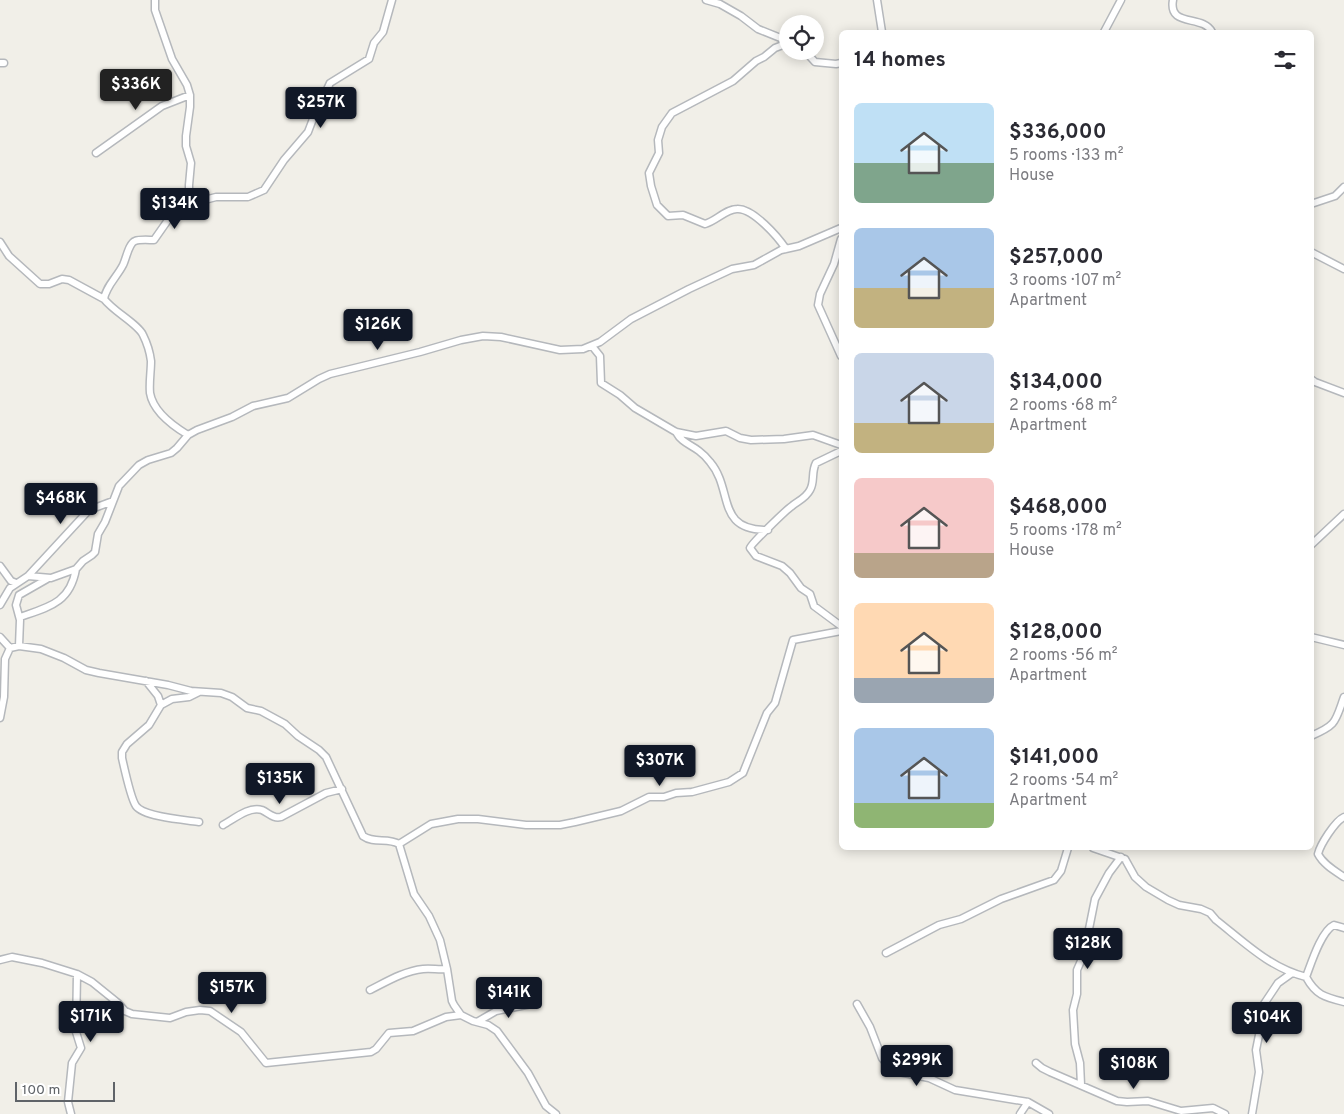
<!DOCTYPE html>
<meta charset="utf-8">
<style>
:root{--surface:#fff;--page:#f7f7f7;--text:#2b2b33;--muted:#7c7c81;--accent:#111827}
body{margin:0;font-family:Overpass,sans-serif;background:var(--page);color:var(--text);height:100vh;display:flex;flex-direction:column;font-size:19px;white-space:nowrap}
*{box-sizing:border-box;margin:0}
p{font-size:16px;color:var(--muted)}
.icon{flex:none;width:28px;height:28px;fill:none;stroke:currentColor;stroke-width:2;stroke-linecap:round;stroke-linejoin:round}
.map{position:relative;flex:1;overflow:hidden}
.side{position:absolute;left:839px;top:30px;width:475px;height:820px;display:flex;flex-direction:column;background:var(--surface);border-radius:8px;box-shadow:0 2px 12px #0003}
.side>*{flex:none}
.buttons{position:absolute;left:779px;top:15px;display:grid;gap:10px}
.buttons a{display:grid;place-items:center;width:45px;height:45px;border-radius:50%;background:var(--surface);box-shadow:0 2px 12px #0003;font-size:25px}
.scale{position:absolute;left:15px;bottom:12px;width:100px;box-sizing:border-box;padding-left:5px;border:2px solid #5f6368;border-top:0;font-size:14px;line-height:18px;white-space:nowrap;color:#5f6368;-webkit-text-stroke:4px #fff;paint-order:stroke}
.price{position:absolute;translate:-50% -42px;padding:0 11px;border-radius:5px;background:var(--accent);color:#fff;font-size:16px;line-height:32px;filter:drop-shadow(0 1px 2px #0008)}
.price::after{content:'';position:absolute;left:50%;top:30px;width:15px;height:11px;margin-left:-8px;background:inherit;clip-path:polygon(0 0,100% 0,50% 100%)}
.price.active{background:#222;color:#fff}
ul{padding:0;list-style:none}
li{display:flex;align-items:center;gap:15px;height:125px;padding:0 15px}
li span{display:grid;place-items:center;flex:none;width:140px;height:100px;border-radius:8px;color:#555}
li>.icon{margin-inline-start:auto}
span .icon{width:60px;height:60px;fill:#fffc;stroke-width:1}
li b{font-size:21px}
h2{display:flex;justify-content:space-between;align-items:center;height:60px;padding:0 15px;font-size:21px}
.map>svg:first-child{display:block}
</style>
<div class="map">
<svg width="1344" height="1114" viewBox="0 0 1344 1114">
<rect width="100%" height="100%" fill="#f1efe8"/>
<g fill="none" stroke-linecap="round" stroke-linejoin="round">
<g stroke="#b5b8bc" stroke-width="9">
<path id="minor" d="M 155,0 L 155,10 L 172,59 L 187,85 L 190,95 L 190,107 L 186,136 L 186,146 L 191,163 L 189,185 L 189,190 L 197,202 L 168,220 L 154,240 C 149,240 140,239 135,241 C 129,243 126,259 123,265 C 117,277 106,286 104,299 C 114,312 138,324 143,335 C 147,343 150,353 151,361 C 151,372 149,382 150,393 C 153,411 173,426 188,435
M 706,0 L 720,4 L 741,16 L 758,29 L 788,41
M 877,0 L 882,32
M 1173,0 C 1168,28 1203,14 1212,32
M 1104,32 L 1121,0
M 805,51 L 815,62 L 836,64 L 841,63
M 0,63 L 4,63
M 96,153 L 162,106 L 190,95
M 197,202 L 216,197 L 248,197 L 264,190 L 284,160 L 308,132 L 316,111 L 324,96 L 330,83 L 369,59 L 374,43 L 383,32 L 392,0
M 1311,204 L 1335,196 L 1344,187
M 841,239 L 834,264 L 820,294 L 818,305 L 841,356
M 0,242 L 9,256 L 40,284 L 49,284 L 62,279 L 69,280 L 104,299
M 786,249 C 778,237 753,208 737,209 C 726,209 716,221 705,224 L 683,215 L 668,216 L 657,205 L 651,186 L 649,173 L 659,153 L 658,140 L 662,127 L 672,113 L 733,81 L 756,61 L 764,57 L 775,48 L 788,43
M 1311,252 L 1344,269
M 592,346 L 600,356 L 601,383 L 620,395 L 635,408 L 676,432 L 696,436 L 726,431 L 740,438 L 751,440 L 784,439 L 813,435 L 841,445
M 1311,379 L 1315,382 L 1344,393
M 676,432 C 682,443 690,444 699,451 C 703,454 707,458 710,462 C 734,490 715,531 768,530
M 841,451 L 816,463 C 811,472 815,482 810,490 C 806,498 798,501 792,506 C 786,510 751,544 750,548 L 756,556 L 782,566 L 790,573 L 801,588 L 810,594 L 814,606 L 841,626
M 1311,545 L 1344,514
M 0,566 L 11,581 L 16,583
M 28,576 L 89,510 L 113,501
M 0,605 L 10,588 L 28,576 L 51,578 L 76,569 L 83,561 L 92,555 L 95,552 L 98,534 L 105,522 L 119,486 L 139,465 L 148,460 L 171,453 L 177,448 L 188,435 L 197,430 L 232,417 L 253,406 L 288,398 L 319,379 L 330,374 L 420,352 L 461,340 L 483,336 L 501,337 L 560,350 L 583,349 L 600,342 L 631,319 L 689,289 L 732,269 L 754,265 L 781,250 L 799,246 L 841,228
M 20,617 C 49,607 70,603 76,569
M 0,637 L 10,648 L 5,659 L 4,697 L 0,718
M 1311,637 L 1344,645
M 19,646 L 20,620 L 16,605 L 19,595 L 47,579
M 10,648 L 19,646 L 41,649 L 64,658 L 86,670 L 99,673 L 168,685 L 191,691 L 221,693 L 232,697 L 247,708 L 261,711 L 285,724 L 298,736 L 319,750 L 326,757 L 363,836 C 374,844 388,837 399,844 L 414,894 L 429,916 L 440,940 L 447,969 L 452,1001 L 454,1005 L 461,1015 L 473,1021 L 488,1025 L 497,1031 L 528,1073 L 546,1106 L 556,1114
M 146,681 L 158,696 L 161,705
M 1311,736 C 1337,725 1335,722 1344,697
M 1344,817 C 1335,821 1320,845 1318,854 C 1323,864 1335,871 1344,877
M 199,822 C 185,820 144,817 136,806 C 131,799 124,767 122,758 L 122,752 L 127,744 L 149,725 L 161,705 L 172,699 L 189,697 L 199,692
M 223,825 C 234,819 249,806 262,810 C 269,813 273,819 281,817 L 326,793 L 342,789
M 399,844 L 431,824 L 458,819 L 478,819 L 526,825 L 560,825 L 575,822 L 621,811 L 649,797 L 664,797 L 676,793 L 692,792 L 729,782 L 743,773 L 767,713 L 775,703 L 793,640 L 841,631
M 1093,848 L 1125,859 L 1135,877 L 1146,887 L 1168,900 L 1179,905 L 1201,909 L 1210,913 L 1216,920 C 1244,942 1270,968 1306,977
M 1344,928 L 1334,925 C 1321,931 1311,964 1306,977 C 1316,995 1324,997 1344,1002
M 886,953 L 939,925 L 961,919 L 1001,899 L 1054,880 L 1061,871 L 1068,848
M 0,960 L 12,957 L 42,963 L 77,974 L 92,982 L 118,1003 L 125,1011 L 132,1014 L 170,1018 L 186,1012 L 200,1010 L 210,1011 L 241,1032 L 266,1063 L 371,1052 L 376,1049 L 389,1033 L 413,1031 L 446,1017 L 461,1015
M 370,990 C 386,982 404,971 423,969 C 431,968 439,970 447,969
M 857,1004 L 870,1027 L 882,1058 L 888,1065 L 899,1072 L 929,1078 L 955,1090 L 1028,1102 L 1049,1114
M 477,1022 L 496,1011 L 536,1003
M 1036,1063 L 1042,1068 L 1050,1072 L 1117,1101 L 1127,1102 L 1148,1101 L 1181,1111 L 1213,1108 L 1225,1114
M 1081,1085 L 1080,1063 L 1075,1044 L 1073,1010 L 1077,994 L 1077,970 L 1084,954 L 1095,899 L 1109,873 L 1121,857
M 71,1114 L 68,1102 L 72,1063 L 81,1048 L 76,1032 L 77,974
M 1020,1114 L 1028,1102
M 1252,1114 L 1259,1072 L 1256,1050 L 1260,1030 L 1260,1012 L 1264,1004 L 1278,983 L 1292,973"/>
</g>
<use href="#minor" stroke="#fff" stroke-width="6"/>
</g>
</svg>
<div class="buttons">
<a><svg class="icon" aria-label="locate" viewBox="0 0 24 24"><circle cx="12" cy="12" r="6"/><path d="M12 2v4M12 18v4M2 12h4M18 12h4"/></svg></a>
</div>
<div class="scale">100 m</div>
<b class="price active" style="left:136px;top:111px">$336K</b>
<b class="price" style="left:321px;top:129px">$257K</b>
<b class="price" style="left:175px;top:230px">$134K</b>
<b class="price" style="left:378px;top:351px">$126K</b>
<b class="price" style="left:61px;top:525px">$468K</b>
<b class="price" style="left:660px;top:787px">$307K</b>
<b class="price" style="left:280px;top:805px">$135K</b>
<b class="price" style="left:1088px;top:970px">$128K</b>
<b class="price" style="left:232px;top:1014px">$157K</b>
<b class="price" style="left:509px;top:1019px">$141K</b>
<b class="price" style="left:91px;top:1043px">$171K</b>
<b class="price" style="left:1267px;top:1044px">$104K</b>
<b class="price" style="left:917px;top:1087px">$299K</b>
<b class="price" style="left:1134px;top:1090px">$108K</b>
<section class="side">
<h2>14 homes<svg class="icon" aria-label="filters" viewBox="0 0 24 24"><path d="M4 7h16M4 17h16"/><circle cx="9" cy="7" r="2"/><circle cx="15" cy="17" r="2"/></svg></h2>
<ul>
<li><span style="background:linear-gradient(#bfe0f5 60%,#7fa58c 0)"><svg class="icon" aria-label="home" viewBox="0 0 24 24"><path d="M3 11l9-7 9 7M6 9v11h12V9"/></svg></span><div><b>$336,000</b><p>5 rooms · 133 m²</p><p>House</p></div></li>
<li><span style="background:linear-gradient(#a9c7e8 60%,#c2b280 0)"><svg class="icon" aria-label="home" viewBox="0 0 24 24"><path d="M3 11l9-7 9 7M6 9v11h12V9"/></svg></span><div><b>$257,000</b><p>3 rooms · 107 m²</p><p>Apartment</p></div></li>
<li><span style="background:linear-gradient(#c9d6e8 70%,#c2b280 0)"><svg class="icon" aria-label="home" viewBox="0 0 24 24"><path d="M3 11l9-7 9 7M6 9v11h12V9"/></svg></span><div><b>$134,000</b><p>2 rooms · 68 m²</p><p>Apartment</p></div></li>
<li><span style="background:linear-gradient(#f6c9c9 75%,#b9a48a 0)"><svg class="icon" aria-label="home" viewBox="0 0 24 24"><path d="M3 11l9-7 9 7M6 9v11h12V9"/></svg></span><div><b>$468,000</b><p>5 rooms · 178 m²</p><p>House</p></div></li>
<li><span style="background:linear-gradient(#ffd9b3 75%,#9aa5b1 0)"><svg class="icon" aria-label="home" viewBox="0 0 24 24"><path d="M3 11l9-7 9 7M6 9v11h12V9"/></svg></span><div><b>$128,000</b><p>2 rooms · 56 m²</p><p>Apartment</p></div></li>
<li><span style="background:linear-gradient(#a9c7e8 75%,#8fb573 0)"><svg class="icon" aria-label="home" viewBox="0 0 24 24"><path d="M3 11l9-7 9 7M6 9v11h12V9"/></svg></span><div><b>$141,000</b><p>2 rooms · 54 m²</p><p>Apartment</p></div></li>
</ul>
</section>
</div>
